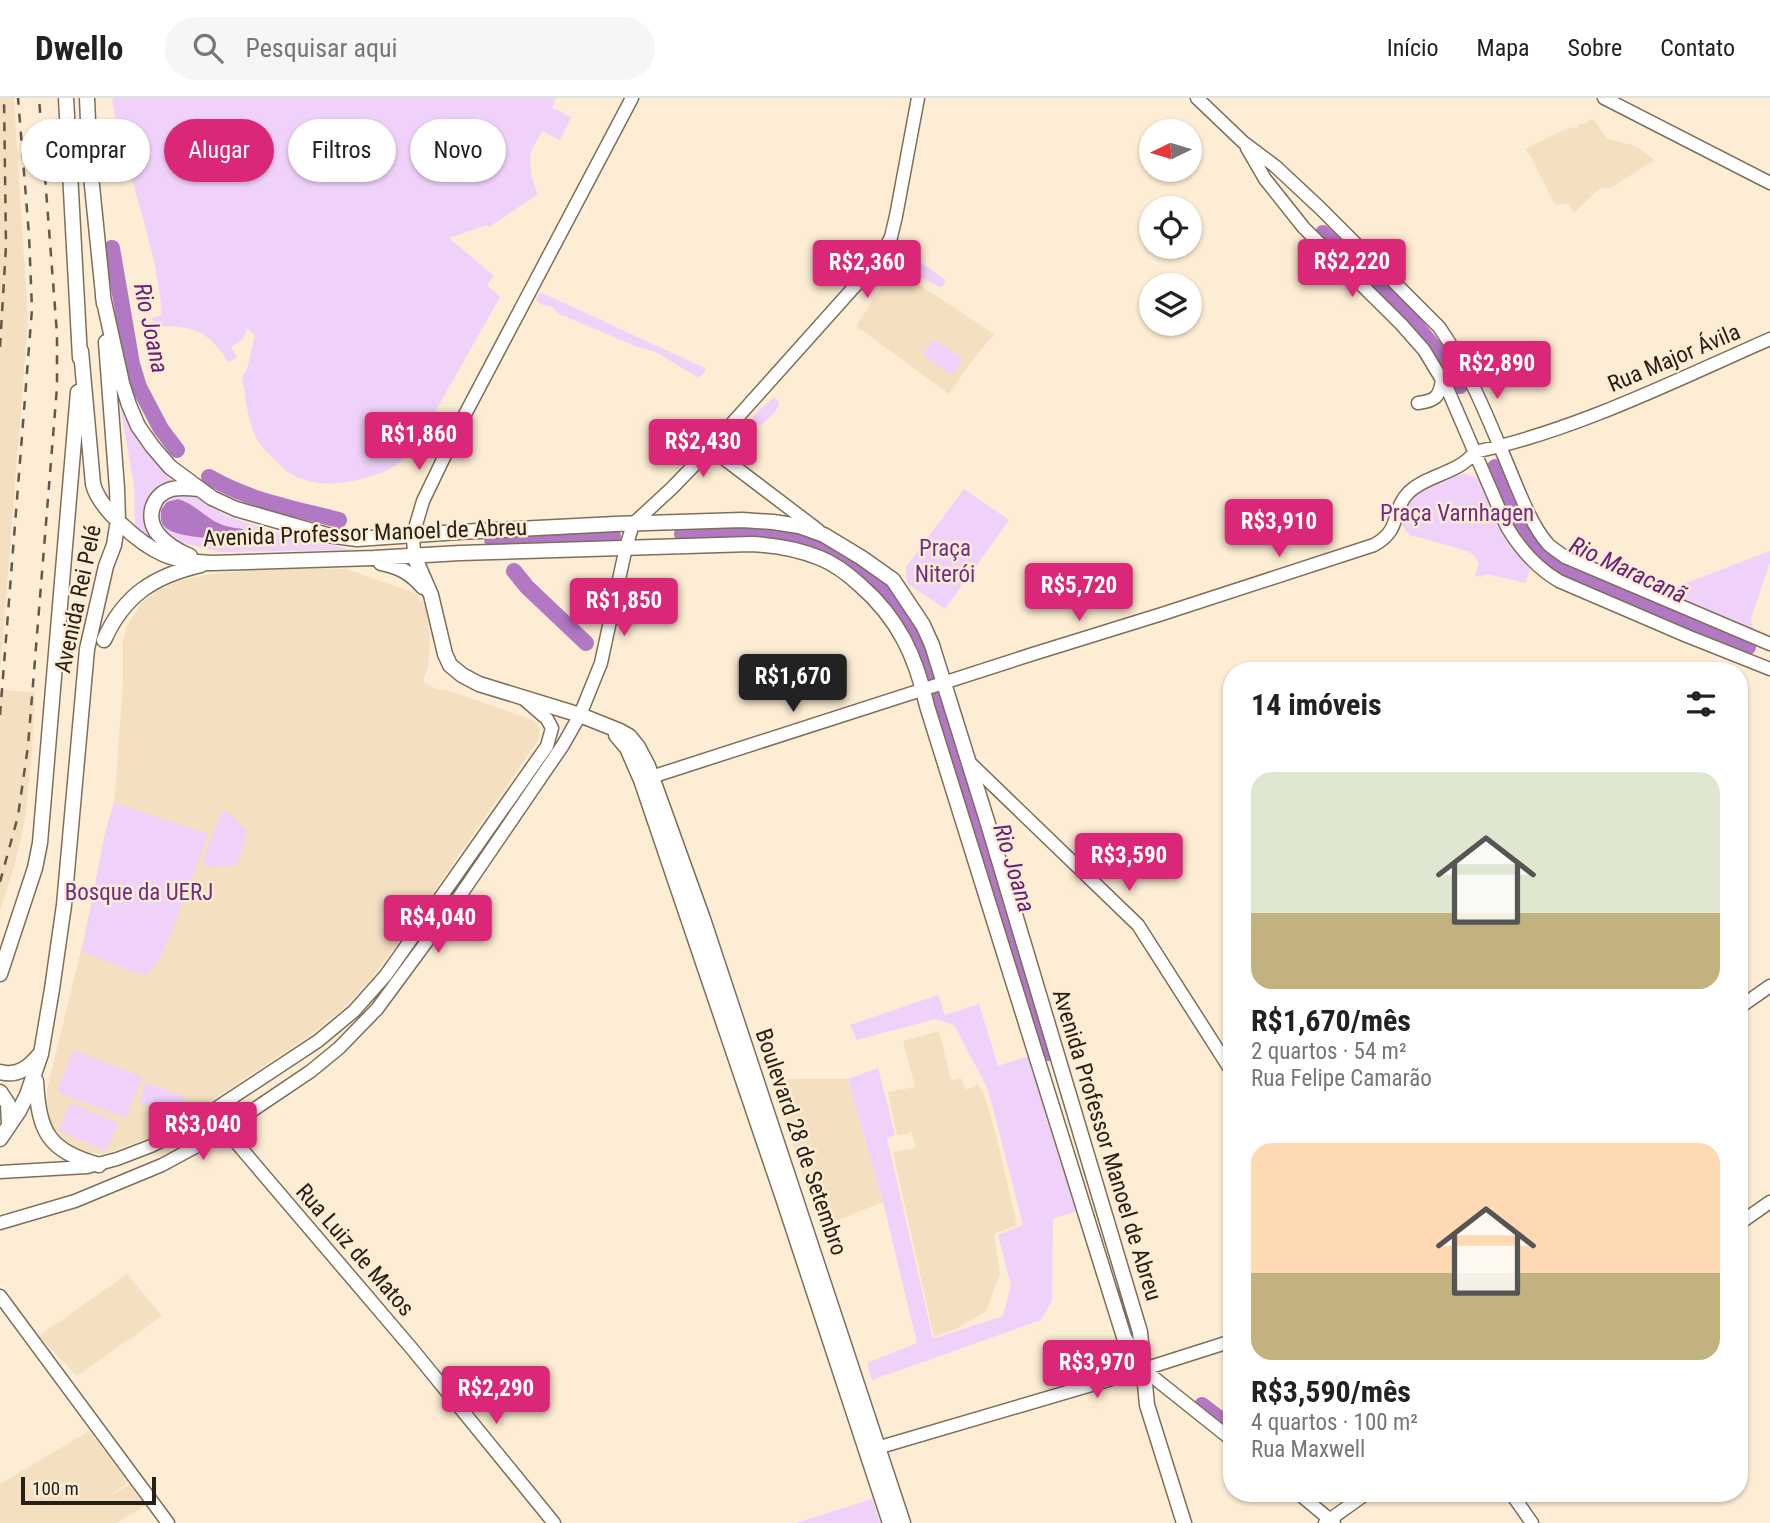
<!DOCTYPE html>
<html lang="pt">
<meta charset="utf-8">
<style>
:root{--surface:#fff;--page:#f6f6f6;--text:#222;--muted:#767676;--line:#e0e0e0;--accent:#db2777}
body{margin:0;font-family:"Roboto Condensed",sans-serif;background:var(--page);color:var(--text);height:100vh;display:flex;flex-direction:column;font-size:26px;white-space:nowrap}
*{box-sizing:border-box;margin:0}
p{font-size:23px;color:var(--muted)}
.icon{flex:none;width:38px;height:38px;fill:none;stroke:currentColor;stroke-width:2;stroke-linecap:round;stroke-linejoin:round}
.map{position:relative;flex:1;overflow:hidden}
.drawer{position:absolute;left:1223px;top:564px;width:525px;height:840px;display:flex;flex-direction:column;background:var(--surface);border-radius:28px;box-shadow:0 2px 5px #0004}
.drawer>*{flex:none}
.top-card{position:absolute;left:21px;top:21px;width:665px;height:63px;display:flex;gap:14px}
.needle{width:46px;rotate:265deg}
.tools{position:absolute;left:1139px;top:21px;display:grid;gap:14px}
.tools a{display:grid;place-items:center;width:63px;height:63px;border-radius:50%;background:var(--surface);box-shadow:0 2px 5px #0004;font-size:35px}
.scale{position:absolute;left:21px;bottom:18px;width:135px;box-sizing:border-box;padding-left:7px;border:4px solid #251f16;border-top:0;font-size:19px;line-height:24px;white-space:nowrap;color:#251f16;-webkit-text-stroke:5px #fdedd4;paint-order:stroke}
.price{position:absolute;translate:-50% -60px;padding:0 16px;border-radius:7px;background:var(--accent);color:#fff;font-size:23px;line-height:46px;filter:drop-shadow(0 2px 4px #0008)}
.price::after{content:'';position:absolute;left:50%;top:42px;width:21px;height:16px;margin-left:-10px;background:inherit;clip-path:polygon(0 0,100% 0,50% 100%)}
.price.on{background:#222;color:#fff}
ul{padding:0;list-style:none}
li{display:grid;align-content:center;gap:14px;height:371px;padding:0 28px}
li span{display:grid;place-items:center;height:217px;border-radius:21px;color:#555}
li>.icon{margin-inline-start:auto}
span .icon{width:126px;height:126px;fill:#fffc;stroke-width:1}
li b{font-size:30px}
h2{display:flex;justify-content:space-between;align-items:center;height:84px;padding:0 28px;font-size:30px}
.pill{padding:0 24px;border-radius:32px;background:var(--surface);box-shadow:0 2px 5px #0004;font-size:24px;line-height:63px}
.pill.on{background:var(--accent);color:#fff}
header{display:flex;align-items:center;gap:42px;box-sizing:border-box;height:98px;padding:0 35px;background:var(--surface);border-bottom:2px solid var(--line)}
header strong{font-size:33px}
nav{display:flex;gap:38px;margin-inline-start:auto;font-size:24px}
.search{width:490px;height:63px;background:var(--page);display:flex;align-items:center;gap:18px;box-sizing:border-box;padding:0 24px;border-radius:38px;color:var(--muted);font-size:26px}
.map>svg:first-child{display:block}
</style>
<header>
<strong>Dwello</strong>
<div class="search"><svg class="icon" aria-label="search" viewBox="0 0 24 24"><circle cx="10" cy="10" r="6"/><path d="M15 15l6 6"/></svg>Pesquisar aqui</div>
<nav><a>Início</a><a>Mapa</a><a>Sobre</a><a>Contato</a></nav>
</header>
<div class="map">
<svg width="1770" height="1425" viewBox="0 0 1770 1425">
<rect width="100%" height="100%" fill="#fdedd4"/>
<path fill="#f4e0c1" d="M 0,0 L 14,0 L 28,222 L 0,576 Z
M 1591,21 L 1595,23 L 1607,41 L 1636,48 L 1654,62 L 1611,90 L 1600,90 L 1574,115 L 1568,105 L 1555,107 L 1531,59 L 1525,51 L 1570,29 L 1577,31 L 1580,26 L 1585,26 Z
M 894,170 L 994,236 L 969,267 L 949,296 L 856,228 Z
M 285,469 L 346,471 L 415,495 L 423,504 L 426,512 L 430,540 L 428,568 L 423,584 L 438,592 L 447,592 L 533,622 L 538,626 L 540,632 L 539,641 L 403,838 L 370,882 L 343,911 L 313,935 L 164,1034 L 113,1053 L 102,1056 L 91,1055 L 75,1050 L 62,1042 L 53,1030 L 47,1013 L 47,992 L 81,852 L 96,785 L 105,735 L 114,705 L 123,586 L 123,544 L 126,530 L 140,507 L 156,493 L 182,481 L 219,475 Z
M 0,592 L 35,594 L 32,654 L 25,721 L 15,765 L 0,813 Z
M 939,933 L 951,982 L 961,980 L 966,992 L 978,986 L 985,999 L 995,1032 L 1017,1127 L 994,1136 L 1000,1176 L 986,1213 L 956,1231 L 934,1239 L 893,1054 L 916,1050 L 912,1034 L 897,1038 L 888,994 L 915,989 L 903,943 Z
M 771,981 L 848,981 L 883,1104 L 820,1129 Z
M 127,1176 L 162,1218 L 77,1278 L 39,1238 Z
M 89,1333 L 128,1384 L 108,1399 L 130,1386 L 145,1408 L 116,1425 L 0,1425 L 0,1386 Z"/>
<path fill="#efd1f9" d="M 112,0 L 556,0 L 552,10 L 571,19 L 560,42 L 542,33 C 539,40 533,48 531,55 C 528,64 533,88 538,96 L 489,129 L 487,127 L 449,140 L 494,178 L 487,187 L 500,199 L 426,330 L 427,332 L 412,356 L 409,355 C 398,368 384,375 368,379 C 343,387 312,390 288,374 C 284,371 280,367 276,363 C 270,357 263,351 258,343 C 247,325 246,299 242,279 L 247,271 L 255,237 L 247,231 L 243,241 L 231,249 L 237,260 L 228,264 C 207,230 191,228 153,228 L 152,220 L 162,217 C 158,161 138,107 124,52 C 119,33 114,19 112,0 Z
M 903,151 L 945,182 L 944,188 L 940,189 C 926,182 903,172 899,155 Z
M 542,195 L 705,270 L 705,274 L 701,278 L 697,279 L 656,254 L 635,248 L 557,215 C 553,203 539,212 536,200 L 539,196 Z
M 933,241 L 963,261 L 953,277 L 923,257 Z
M 120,298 C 127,315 133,334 144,349 C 154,363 168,374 181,385 L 149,406 L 172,454 L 144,438 L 135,429 L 134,387 L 122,319 Z
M 774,299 L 779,304 C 778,314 768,321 761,327 L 755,326 L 753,322 L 754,317 Z
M 1464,376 C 1472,377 1478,380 1483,387 C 1489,398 1492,413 1497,425 C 1505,442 1517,458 1530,471 L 1525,485 L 1487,476 L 1481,479 L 1475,477 L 1479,466 L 1474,457 L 1467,453 L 1415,438 L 1412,439 C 1375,407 1440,382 1464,376 Z
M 964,391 L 1009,422 L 945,511 L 907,485 L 906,469 Z
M 170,397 L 193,397 L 225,417 L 244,424 L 286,437 L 353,452 L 220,454 L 183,445 L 163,432 L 159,424 L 158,417 L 160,408 Z
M 1770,453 L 1770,464 L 1751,521 L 1755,538 L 1653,497 L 1668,490 L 1678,488 Z
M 114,705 L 208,736 C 199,762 189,788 179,814 C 171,835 164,862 146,877 L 137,875 L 82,854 L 105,735 Z
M 226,713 L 246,732 L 247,736 L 237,767 L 208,769 L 205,768 L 203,762 L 220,717 Z
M 938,897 L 945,917 L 979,906 L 998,968 L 1032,957 L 1077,1113 L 1053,1121 L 1052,1203 L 1041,1222 L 872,1282 L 867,1265 L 917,1245 L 883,1104 L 848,981 L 878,970 L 895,1037 L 887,1040 L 933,1241 L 1003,1218 L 1011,1187 L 998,1137 L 1023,1127 L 988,991 L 954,927 L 935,921 L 857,942 L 850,927 Z
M 73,952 L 142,979 L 126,1020 L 57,994 Z
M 146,985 L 185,999 L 178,1019 L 139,1004 Z
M 70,1005 L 118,1025 L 106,1053 L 59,1033 Z
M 872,1401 L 880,1425 L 796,1425 Z"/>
<path fill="#b278c3" d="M 178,401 C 192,405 201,415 214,423 C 223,428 232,430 243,431 L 245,440 C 229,442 174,441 164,428 C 160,424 161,418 161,412 L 167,404 Z"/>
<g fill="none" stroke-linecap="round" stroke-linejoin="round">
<path stroke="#b278c3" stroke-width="16" d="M 1323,135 L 1414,225 L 1434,249 L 1460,288
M 112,150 L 132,266 L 139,289 L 161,331 L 177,352
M 1495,369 C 1515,416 1525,451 1573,477 L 1748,549
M 209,379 C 251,403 292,410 339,422
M 682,436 C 723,435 767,430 806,442 C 825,448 843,459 858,470 C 872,480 883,491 893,505 C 908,527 918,553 930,577
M 492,442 L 613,438
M 514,473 L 527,489 L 586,545
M 937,599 L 1048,955
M 1121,1198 L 1130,1221
M 1202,1307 L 1232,1330"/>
<g stroke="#7d6f59" stroke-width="15">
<path id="secondary" d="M 1197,0 L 1243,44 L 1275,68 L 1320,110 L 1439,229 C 1465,266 1483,308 1500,349 C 1513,377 1528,424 1548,446 C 1553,451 1560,455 1565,459 L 1770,546
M 1604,0 L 1770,85
M 1247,50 L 1265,81 L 1304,130 L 1401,226 L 1424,252 L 1447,290 L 1507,429 C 1520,451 1537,470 1559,483 L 1687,538 L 1770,571
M 1418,305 C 1435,303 1440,299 1442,281
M 710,350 L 818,432
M 1475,354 C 1577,332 1674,283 1770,241
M 414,458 L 413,437 L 423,403 L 461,324 L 632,0
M 969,664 L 1138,827 L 1232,974
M 645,681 L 1033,556 L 1162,516 L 1374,447 C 1403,431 1390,413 1409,394 C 1428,376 1458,376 1475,354
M 1740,909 L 1770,888
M 211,1015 L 413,1252 L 554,1425
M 0,1074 L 87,1069 L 117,1061 L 151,1048 L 183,1032 L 318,943 L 354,913 L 386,877 L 547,648 L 552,630 L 547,621 L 524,601
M 0,1125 L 75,1103 L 162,1067 L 210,1041 L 311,973 L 339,950 L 377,911 L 453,808 L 563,647 L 580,617 L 601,565 L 626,449 L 633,426 L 672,390 L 702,359 L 881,159 L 891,139 L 896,118 L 918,0
M 1740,1125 L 1770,1104
M 0,1198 L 168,1425
M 1143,1271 L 1232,1342
M 870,1352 L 1122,1278 L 1232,1243
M 1298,1395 L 1334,1425
M 1511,1395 L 1532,1425
M 1325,1425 L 1367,1395"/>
</g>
<g stroke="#7d6f59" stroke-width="17">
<path id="primary" d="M 66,0 L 80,260
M 87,0 L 90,68 L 104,206
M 103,199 L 122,285 L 129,307 L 138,328 L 152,348 L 170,369 L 212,400 L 236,411 L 327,437 L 357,441 L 459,434 L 615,426 L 742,422 L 773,424 L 799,428 L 824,437 L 862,460 L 893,482 L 923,527 L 932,547 L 988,726 L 1140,1234 L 1147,1307 L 1184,1425
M 81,253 L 93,386 C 99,411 140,446 163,456 C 179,463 195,464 212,465 L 374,460 L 460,455 L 751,446 C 774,447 798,451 820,460 C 835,466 848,476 860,487 C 899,521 916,559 927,608 L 1124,1239 L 1139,1265
M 190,458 C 178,453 166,446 158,436 C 145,420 152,396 172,391 C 181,389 190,390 199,391
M 414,458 L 431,497 L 445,556 L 450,567 L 462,577 L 479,586 L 580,617 L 620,633 L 629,638 L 638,649 L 648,668 L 703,821 L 903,1425
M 381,465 C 400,469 411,475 423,489
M 104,542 C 124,497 154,478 201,467
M 616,637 L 627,650 L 641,682 L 782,1097 L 890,1425
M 0,876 L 35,770 L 40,745 L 78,294
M 0,974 C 18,979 29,969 40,956
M 36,983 C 39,1035 48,1052 99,1067
M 0,994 L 8,1006 L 9,1028
M 0,1041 L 19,1013 L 27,997 L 41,956 L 52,891 L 64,807 L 87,551 L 106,468 L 114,447 L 118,422 L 117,391 L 106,244"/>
</g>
<use href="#secondary" stroke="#fff" stroke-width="12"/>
<use href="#primary" stroke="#fff" stroke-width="14"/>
<path stroke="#61584b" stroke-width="2.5" stroke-dasharray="9 9" stroke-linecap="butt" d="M 0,249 L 6,148 L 4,0
M 0,617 L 32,211 L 29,137 L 18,0
M 0,784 L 18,718 L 28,648 L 57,289 L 57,236 L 39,0"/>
</g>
<g text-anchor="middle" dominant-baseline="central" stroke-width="5" stroke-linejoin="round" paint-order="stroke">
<g font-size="23" fill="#251f16" stroke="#fdedd4">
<text transform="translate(1674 260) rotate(-23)">Rua Major Ávila</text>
<text transform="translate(365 435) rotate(-2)">Avenida Professor Manoel de Abreu</text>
<text transform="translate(78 501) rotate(-78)">Avenida Rei Pelé</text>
<text transform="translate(801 1044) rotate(71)">Boulevard 28 de Setembro</text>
<text transform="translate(1107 1047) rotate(73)">Avenida Professor Manoel de Abreu</text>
<text transform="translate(355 1152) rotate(49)">Rua Luiz de Matos</text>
</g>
<g font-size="23" fill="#732b86" stroke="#fdedd4">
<text x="1457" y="415">Praça Varnhagen</text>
<text x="945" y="450">Praça<tspan x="945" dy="26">Niterói</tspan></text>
<text x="139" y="794">Bosque da UERJ</text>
</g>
<g font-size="24" font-style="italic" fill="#68207b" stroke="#fdedd4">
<text transform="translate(151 230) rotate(78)">Rio Joana</text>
<text transform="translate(1628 472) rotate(25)">Rio Maracanã</text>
<text transform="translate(1014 770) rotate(73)">Rio Joana</text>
</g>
</g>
</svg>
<div class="tools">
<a><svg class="needle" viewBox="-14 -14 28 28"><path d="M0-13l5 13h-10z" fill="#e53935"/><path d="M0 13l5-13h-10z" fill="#767676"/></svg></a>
<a><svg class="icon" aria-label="locate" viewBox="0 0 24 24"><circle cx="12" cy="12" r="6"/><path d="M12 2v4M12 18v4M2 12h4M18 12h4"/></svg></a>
<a><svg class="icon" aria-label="layers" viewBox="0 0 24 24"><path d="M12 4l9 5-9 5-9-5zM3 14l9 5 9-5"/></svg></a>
</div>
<div class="scale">100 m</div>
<b class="price" style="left:1352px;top:201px">R$2,220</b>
<b class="price" style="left:867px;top:202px">R$2,360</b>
<b class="price" style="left:1497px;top:303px">R$2,890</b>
<b class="price" style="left:419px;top:374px">R$1,860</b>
<b class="price" style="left:703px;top:381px">R$2,430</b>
<b class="price" style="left:1279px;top:461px">R$3,910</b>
<b class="price" style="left:1079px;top:525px">R$5,720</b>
<b class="price" style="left:624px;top:540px">R$1,850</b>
<b class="price on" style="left:793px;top:616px">R$1,670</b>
<b class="price" style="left:1129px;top:795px">R$3,590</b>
<b class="price" style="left:438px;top:857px">R$4,040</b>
<b class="price" style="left:203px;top:1064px">R$3,040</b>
<b class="price" style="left:1097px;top:1302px">R$3,970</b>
<b class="price" style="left:496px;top:1328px">R$2,290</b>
<div class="top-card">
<a class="pill">Comprar</a>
<a class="pill on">Alugar</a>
<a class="pill">Filtros</a>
<a class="pill">Novo</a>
</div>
<section class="drawer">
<h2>14 imóveis<svg class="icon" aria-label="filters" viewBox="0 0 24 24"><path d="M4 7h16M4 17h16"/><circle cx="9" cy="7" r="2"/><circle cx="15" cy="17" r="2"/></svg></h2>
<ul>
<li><span style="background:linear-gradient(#dfe7d0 65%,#c2b280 0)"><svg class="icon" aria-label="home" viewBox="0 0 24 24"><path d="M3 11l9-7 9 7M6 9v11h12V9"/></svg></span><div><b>R$1,670/mês</b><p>2 quartos · 54 m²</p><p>Rua Felipe Camarão</p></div></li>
<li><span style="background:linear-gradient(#ffd9b3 60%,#c2b280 0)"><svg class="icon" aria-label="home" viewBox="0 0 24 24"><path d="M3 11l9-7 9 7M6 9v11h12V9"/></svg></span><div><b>R$3,590/mês</b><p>4 quartos · 100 m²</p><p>Rua Maxwell</p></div></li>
</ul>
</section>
</div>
